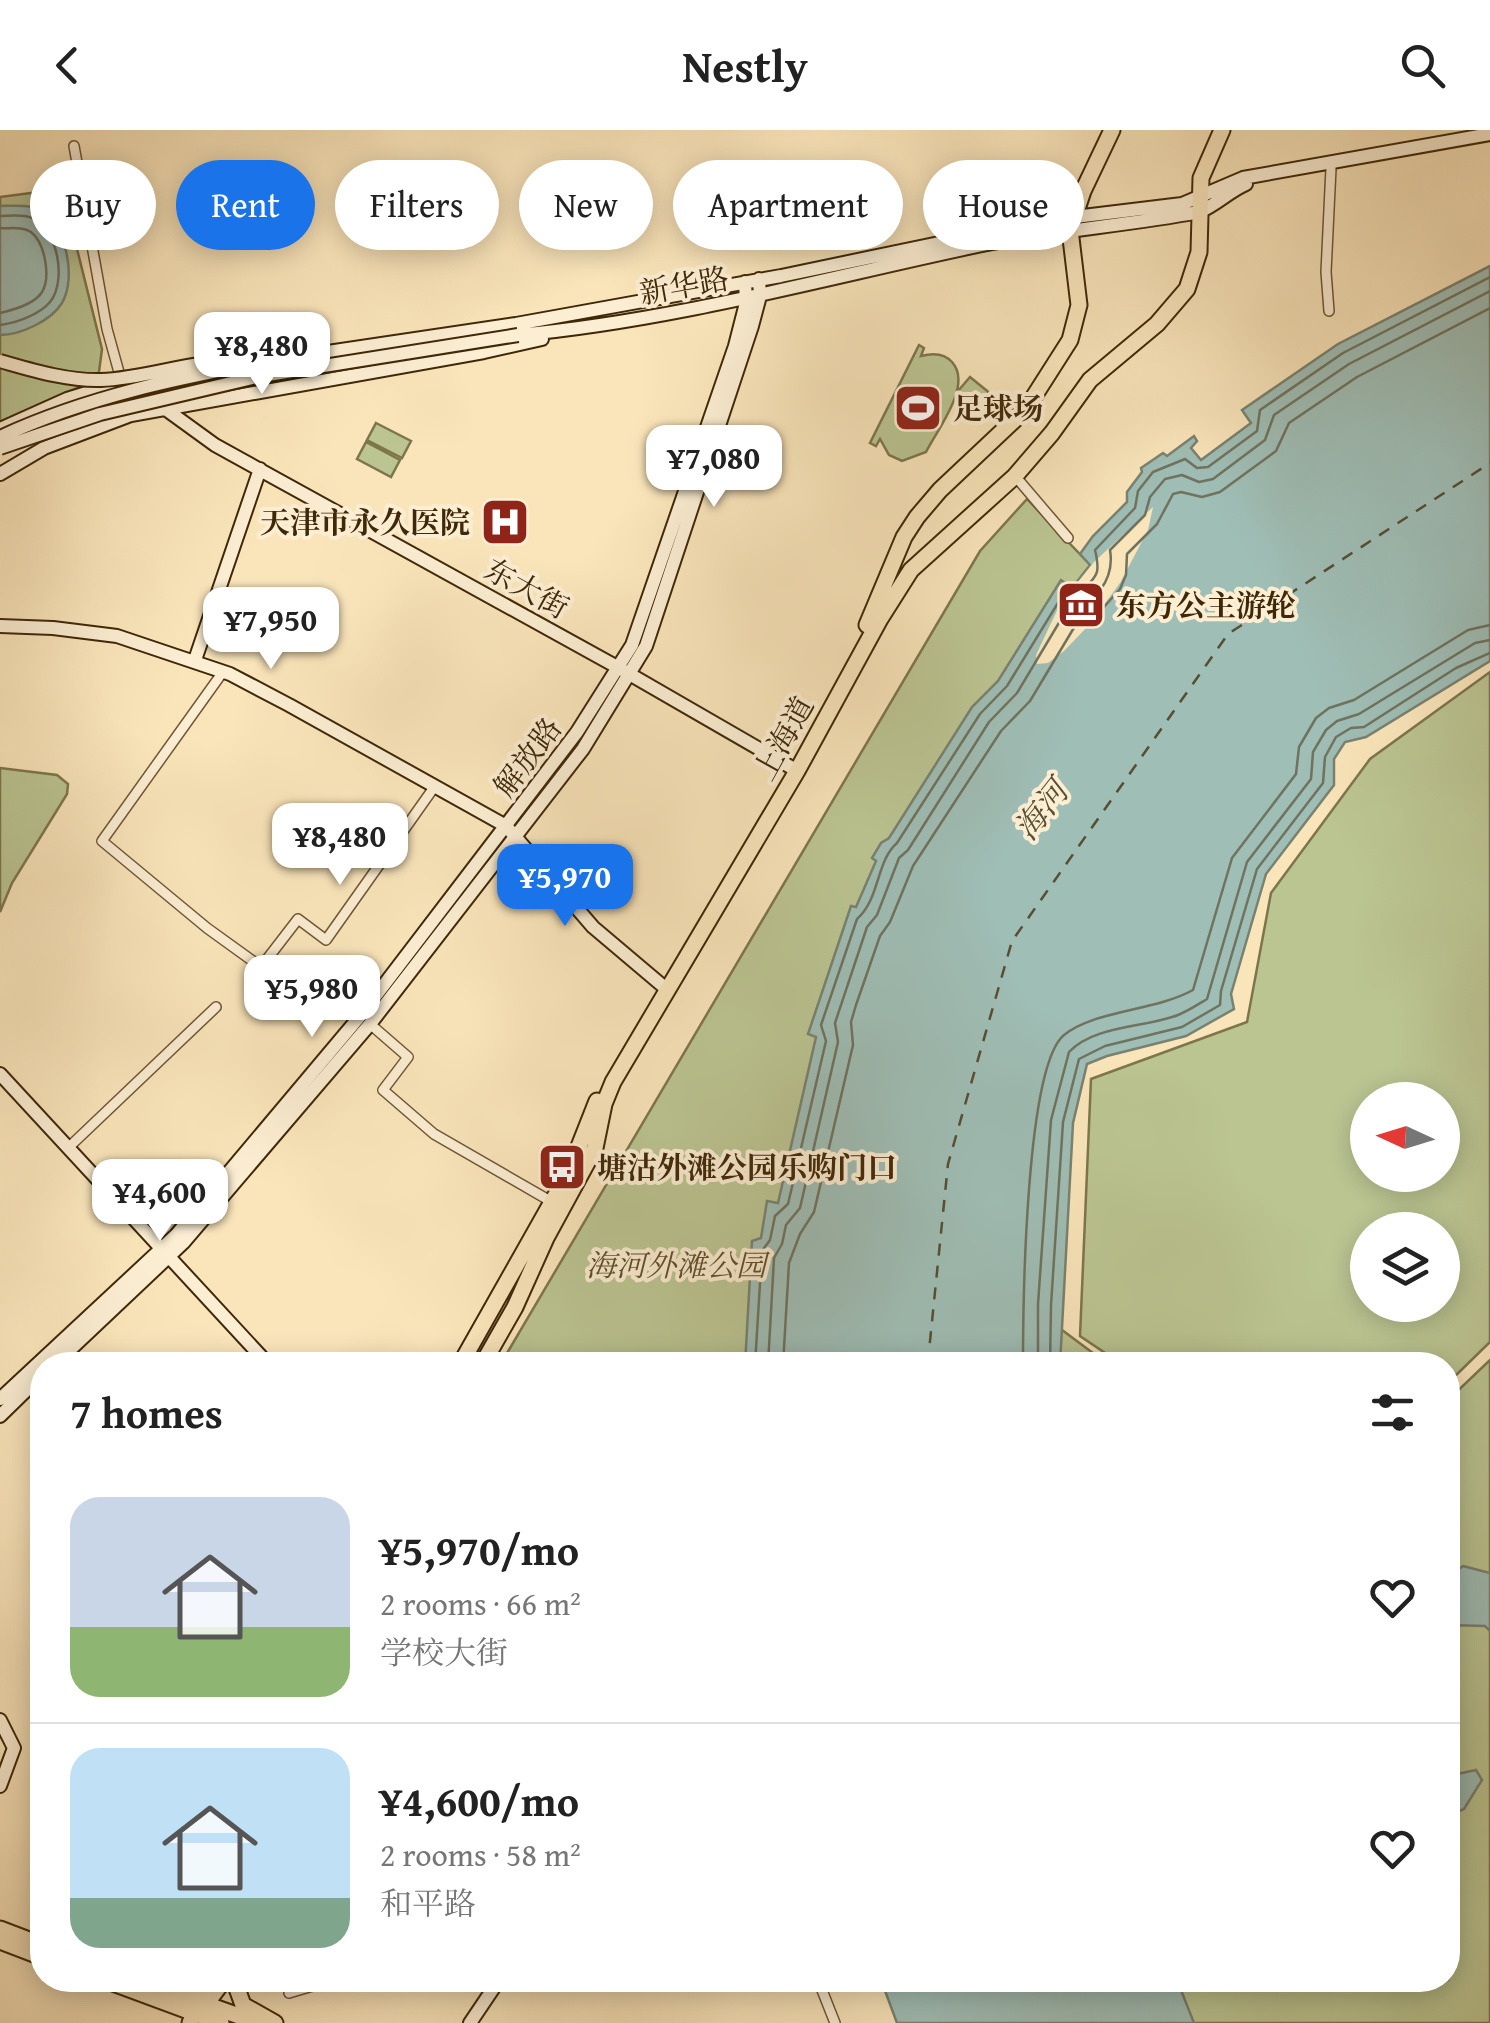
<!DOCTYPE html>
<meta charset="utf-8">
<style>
:root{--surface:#fff;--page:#f2f2f2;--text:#222;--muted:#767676;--line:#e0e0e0;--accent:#1a73e8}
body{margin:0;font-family:"Gentium Book Plus","Noto Serif SC",serif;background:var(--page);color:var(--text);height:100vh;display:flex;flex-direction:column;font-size:38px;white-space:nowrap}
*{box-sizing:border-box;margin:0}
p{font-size:32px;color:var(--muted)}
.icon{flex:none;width:55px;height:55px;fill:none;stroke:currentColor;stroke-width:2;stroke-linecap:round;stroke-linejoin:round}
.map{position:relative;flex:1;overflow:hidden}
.drawer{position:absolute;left:30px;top:1222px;width:1430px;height:640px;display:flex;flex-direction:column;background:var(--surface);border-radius:40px;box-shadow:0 5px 25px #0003}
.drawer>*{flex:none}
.banner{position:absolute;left:30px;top:30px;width:1430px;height:90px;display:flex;gap:20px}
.needle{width:65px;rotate:274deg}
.buttons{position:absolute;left:1350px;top:952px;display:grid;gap:20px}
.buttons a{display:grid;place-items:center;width:110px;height:110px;border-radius:50%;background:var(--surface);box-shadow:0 5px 25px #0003;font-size:50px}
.price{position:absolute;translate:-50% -85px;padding:0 22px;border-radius:20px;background:#fff;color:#222;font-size:32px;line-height:65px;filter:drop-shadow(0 2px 5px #0008)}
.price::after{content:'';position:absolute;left:50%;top:60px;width:30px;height:22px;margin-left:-15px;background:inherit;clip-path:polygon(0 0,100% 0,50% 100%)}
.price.on{background:var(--accent);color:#fff}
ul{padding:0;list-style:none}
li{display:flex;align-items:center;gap:30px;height:250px;padding:0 40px}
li+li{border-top:2px solid var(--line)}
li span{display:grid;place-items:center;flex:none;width:280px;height:200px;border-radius:30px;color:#555}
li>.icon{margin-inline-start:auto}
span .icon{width:120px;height:120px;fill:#fffc;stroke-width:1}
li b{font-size:42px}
h2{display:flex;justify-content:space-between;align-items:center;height:120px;padding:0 40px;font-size:42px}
.chip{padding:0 35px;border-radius:45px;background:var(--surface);box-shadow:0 5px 25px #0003;font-size:35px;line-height:90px}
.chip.on{background:var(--accent);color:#fff}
header{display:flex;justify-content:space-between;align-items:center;height:130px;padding:0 40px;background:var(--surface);font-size:45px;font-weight:700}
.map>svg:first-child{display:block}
</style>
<header><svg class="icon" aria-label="back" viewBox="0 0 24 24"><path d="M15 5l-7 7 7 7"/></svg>Nestly<svg class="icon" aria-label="search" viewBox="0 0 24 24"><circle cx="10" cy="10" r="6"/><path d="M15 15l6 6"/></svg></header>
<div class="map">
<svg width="1490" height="1893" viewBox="0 0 1490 1893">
<rect width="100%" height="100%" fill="#fae5bb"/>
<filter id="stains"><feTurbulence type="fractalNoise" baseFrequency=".002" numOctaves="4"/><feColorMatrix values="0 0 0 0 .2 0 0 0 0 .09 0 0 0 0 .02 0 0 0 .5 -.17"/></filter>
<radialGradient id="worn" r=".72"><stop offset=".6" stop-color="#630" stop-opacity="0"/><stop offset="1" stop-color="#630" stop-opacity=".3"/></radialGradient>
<path fill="#bbc592" stroke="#7d764d" stroke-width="2.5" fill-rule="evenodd" d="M 62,59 L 102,219 L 99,242 L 88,253 L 0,295 L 0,67 Z
M 919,215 L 924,218 L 921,226 C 932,223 944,223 952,232 C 973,255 937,300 926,322 L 902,331 L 889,325 L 880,309 L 876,316 L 870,313 Z
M 970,247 L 997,269 L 985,283 L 958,261 Z
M 376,293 L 411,311 L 402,328 L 367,310 Z
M 366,312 L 400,330 L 391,347 L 357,329 Z
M 1027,369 L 1098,443 L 773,1235 L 500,1235 L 980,421 Z
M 1490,542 L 1490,1212 L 1448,1253 L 1448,1235 L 1123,1235 L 1080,1206 L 1091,949 L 1247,892 L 1271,763 L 1370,629 ZM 1368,970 L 1442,970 L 1442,1045 L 1368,1045 ZM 1368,1100 L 1442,1100 L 1442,1175 L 1368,1175 Z
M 0,638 L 57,645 L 68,654 L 67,664 L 12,753 L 0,782 Z
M 1054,1194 L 1109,1235 L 1051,1235 Z
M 1490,1230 L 1490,1893 L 1189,1893 L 1169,1850 L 1448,1850 L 1448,1270 Z"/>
<path fill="#9fbeb6" stroke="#798270" stroke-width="2.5" d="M 0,76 C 13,76 28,74 39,80 C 66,95 77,147 62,173 C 51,191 20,205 0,205 Z
M 1490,136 L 1490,531 L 1366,607 L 1345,612 L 1334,629 L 1334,655 L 1266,744 L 1231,864 L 1234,879 L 1186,906 L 1107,926 L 1087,934 L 1073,993 L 1060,1235 L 745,1235 L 752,1111 L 761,1108 L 767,1071 L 778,1073 L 816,907 L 808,904 L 851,776 L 856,777 L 876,731 L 872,728 L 881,713 L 889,708 L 972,577 L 998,551 L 1061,450 L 1072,458 L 1090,435 L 1080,424 L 1093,406 L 1127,372 L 1127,362 L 1142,342 L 1141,338 L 1163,323 L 1167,326 L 1194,306 L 1197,311 L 1191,318 L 1201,330 L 1251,293 L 1242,280 L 1338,214 Z
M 1463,1436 L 1490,1443 L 1490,1501 L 1485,1496 L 1448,1495 L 1448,1447 Z
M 1476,1640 L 1482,1650 L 1464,1679 L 1457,1682 L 1448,1696 L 1448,1646 Z
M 881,1850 L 1177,1850 L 1194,1893 L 897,1893 Z"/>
<path fill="#fae5bb" d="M 1153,377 L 1148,400 L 1120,453 L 1089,495 L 1064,521 L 1048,533 L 1037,534 L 1036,525 L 1060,474 L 1094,432 Z"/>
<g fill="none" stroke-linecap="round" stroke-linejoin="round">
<path stroke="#6f735f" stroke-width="2.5" d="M 0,86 C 10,86 22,84 32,88 C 58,99 67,151 50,172 C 39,185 16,193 0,195
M 0,98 C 10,99 22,96 31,102 C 45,113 51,147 42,162 C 35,174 13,180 0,183
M 755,1235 L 762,1121 L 770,1110 L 775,1086 L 788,1074 L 826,911 L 821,895 L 857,789 C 880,769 876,731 897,713 L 980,584 L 1007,556 L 1061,468 L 1079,465 C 1097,445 1101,445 1095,420 L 1135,378 L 1138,361 L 1153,342 L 1185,329 L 1197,338 L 1208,337 L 1257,301 L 1260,280 L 1343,223 L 1490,147
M 768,1235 L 774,1128 L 782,1114 L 786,1095 L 800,1078 L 838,912 L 835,893 L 867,797 L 877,785 L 899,728 L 908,720 L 989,592 L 1017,563 L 1066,481 C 1095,474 1115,450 1110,420 L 1145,385 L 1150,367 L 1165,349 L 1182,345 L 1199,352 L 1213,349 L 1265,310 L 1274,285 L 1349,234 L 1490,161
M 783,1235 L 789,1133 L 800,1104 L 814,1082 L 853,915 L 851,892 L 856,875 L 880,806 L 890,792 L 913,736 L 1001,601 L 1030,571 L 1075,496 L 1095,487 L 1120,459 L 1126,445 L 1127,424 L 1157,394 L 1173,364 L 1181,362 L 1202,367 L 1220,362 L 1276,321 L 1289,293 L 1357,247 L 1490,178
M 1023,1235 C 1023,1179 1025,937 1064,905 C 1095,880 1155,881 1193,860 L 1232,728 L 1296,644 L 1299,617 L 1316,588 L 1329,578 L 1354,570 L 1468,500 L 1490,495
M 1038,1235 L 1038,1174 L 1051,990 L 1069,922 C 1095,895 1144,898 1178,885 C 1188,881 1197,875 1207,869 L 1247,732 L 1311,649 L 1313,622 L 1326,600 L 1337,591 L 1359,584 L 1475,513 L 1490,510
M 1050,1235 L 1051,1175 L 1063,992 L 1079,929 L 1105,916 L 1182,897 L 1220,875 L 1221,861 L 1257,739 L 1323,653 L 1325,627 L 1336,607 L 1351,598 L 1364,597 L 1456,538 L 1490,523"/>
<path stroke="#574e34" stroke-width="2.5" stroke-dasharray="12 10" stroke-linecap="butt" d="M 931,1235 L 929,1221 L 948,1034 L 1012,811 L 1228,504 L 1490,333"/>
<g stroke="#6e5735" stroke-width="12">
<path id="street" d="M 74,16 L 107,199 L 130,282
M 1329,181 L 1326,142 L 1331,38
M 1015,346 L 1068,408
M 220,540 L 220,546 L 102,711 L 207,798 L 261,837 L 298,789 L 326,810 L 435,656
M 370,894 L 408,927 L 383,960 L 434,1004 L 552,1072
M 68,1018 L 216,877
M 66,1219 L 81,1235
M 818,1850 L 835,1893
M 289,1863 L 333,1850"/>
</g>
<g stroke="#3f2808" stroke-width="16">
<path id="secondary" d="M 518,205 C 672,191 822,149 973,117 C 1048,101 1124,96 1199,82 C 1217,75 1229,61 1246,54
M 274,230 L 516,194 L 781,146 L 1050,90 L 1182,74 L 1243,48 L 1490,4
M 235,231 L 284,222
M 146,248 L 164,278 L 215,315 L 619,538 L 794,639
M 0,299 L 67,269 L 122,252
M 0,344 L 44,318 L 131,285 L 484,222 L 542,209
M 0,496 L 53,498 L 117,506 L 230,544 L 289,575 L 506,696 L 593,797 L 664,857
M 195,530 L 260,339
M 0,944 L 269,1235
M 54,1235 L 183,1113 L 370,894 L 583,619 L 646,516 L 752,196 L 760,166 L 759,149
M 0,1269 L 176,1105 L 361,885 L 577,602 L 632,515 L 735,216 L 746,173 L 745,152
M 0,1286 L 42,1245
M 0,1590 L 14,1618 L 0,1656
M 470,1893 L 499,1850"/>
</g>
<g stroke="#3f2808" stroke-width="19">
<path id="primary" d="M 1050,90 L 1068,81 L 1076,73
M 867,495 L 904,407 L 917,387 L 940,360 L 1026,279 L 1070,210 L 1079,175 L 1070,100 L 1083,61 L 1112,0
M 460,1235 L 569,1042 L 597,971
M 482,1235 L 515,1177 L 546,1108 L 595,1018 L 604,974 L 613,952 L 797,641 L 880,489 L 911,440 L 1015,346 L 1052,303 L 1090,250 L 1157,194 L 1187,159 L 1199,122 L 1201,48 L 1222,0
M 0,1799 L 42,1815
M 0,1811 L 42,1827
M 105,1850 L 221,1893
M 137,1850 L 259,1893
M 234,1850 L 243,1875 L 275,1893
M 165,1856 L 182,1855 L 192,1850
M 200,1874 L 209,1870 L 224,1850
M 190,1893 L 206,1850"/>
</g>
<use href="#street" stroke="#fceed3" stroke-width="9"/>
<use href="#secondary" stroke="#fceed3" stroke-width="12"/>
<use href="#primary" stroke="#fae5bb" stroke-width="15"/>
<g stroke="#3f2808" stroke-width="16" stroke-linecap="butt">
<path id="secondary-bridge" d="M 0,231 C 32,240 67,251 101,250 C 149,248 193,229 242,231
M 0,307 C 88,266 179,248 274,230
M 0,318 L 100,284 L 261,246 L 518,205"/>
</g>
<use href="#secondary-bridge" stroke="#fceed3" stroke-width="12"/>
</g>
<defs>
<g id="stadium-square" transform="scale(2.5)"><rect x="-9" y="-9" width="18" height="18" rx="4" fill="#8f2418" stroke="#fceed3"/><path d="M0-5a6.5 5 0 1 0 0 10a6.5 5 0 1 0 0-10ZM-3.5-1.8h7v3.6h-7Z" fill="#fff"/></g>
<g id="hospital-square" transform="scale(2.5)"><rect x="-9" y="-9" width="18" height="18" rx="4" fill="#8f2418" stroke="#fceed3"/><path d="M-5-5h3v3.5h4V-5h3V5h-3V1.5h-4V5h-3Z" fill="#fff"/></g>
<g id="museum-square" transform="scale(2.5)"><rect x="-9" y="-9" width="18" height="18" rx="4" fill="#8f2418" stroke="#fceed3"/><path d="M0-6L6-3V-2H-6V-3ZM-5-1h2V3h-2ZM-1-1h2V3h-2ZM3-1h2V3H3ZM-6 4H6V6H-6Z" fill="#fff"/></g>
<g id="bus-square" transform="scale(2.5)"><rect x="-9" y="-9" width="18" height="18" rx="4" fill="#8f2418" stroke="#fceed3"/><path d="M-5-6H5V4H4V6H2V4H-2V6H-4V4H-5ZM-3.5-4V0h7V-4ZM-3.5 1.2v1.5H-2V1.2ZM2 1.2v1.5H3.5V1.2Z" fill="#fff"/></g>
</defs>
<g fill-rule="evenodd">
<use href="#stadium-square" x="918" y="278"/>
<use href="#hospital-square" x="505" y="392"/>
<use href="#museum-square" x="1081" y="475"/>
<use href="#bus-square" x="562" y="1037"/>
</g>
<g text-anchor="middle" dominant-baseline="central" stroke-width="8" stroke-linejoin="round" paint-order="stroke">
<g font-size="30" fill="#3f2808" stroke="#fceed3">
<text transform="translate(684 155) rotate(-10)">新华路</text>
<text transform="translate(527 458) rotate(29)">东大街</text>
<text transform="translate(783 608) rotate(-61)">上海道</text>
<text transform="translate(527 627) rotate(-53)">解放路</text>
</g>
<g font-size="30" font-weight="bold" fill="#3f2808" stroke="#fceed3" text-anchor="start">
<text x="953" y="278">足球场</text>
<text x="470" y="392" text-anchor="end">天津市永久医院</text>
<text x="1116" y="475">东方公主游轮</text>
<text x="597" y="1037">塘沽外滩公园乐购门口</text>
</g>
<g font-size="30" font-style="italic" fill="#5e4f2a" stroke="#fceed3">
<text x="676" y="1135">海河外滩公园</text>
</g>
<g font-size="32" font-style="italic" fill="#574e34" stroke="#fceed3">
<text transform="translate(1041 680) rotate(-52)">海河</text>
</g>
</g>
<rect width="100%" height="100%" filter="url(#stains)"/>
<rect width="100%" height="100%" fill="url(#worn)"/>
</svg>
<div class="buttons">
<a><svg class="needle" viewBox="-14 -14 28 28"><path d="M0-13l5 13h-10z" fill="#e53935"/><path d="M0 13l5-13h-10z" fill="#767676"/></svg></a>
<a><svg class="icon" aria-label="layers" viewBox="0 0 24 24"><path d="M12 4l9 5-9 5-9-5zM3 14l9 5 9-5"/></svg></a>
</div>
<b class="price" style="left:262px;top:267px">¥8,480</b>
<b class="price" style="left:714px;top:380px">¥7,080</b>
<b class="price" style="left:271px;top:542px">¥7,950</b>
<b class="price" style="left:340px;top:758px">¥8,480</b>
<b class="price on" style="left:565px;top:799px">¥5,970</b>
<b class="price" style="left:312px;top:910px">¥5,980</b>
<b class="price" style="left:160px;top:1114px">¥4,600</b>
<div class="banner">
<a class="chip">Buy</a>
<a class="chip on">Rent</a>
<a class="chip">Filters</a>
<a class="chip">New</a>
<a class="chip">Apartment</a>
<a class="chip">House</a>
</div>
<section class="drawer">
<h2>7 homes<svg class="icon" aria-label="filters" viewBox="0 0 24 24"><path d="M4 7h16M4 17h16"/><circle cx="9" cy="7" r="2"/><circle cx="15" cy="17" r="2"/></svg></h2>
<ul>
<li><span style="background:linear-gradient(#c9d6e8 65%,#8fb573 0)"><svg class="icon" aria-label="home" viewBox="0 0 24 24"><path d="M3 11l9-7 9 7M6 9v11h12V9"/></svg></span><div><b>¥5,970/mo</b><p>2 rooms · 66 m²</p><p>学校大街</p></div><svg class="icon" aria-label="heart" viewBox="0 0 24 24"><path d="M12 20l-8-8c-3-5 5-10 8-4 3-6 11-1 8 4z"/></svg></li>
<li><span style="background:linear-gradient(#bfe0f5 75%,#7fa58c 0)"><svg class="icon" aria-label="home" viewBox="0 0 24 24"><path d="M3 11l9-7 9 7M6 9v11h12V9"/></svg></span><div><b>¥4,600/mo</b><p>2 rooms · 58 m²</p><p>和平路</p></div><svg class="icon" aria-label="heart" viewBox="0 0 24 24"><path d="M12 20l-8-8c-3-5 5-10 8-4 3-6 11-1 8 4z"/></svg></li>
</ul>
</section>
</div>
